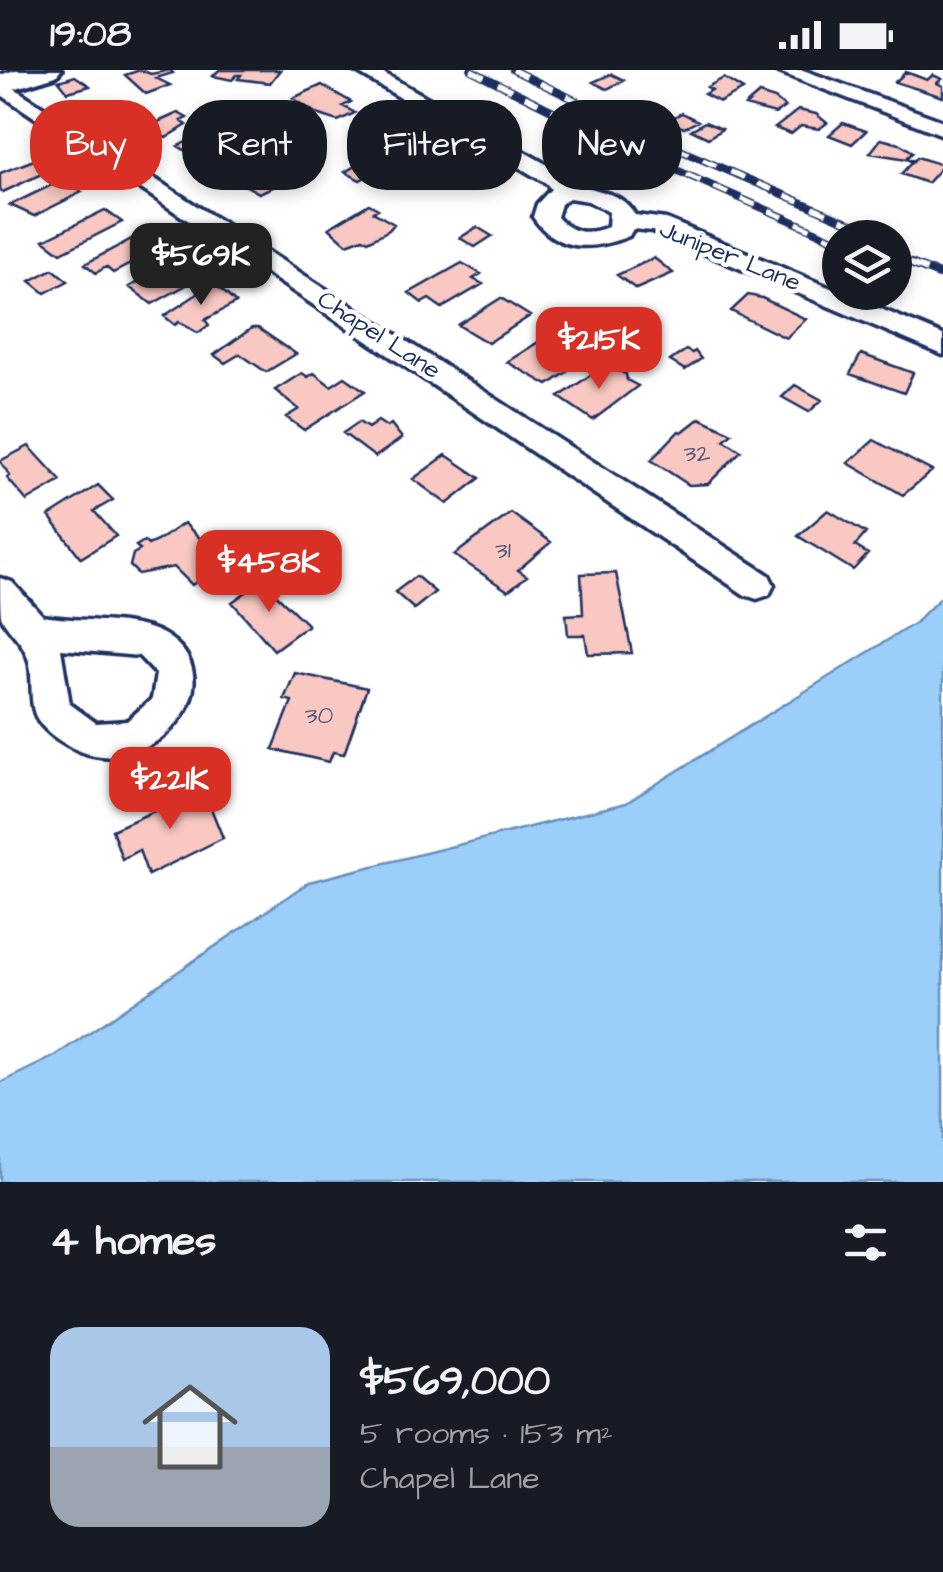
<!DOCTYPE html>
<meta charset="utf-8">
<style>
:root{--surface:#171b24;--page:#242831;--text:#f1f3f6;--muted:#9ea1a6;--line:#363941;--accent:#d93025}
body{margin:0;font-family:"Architects Daughter",sans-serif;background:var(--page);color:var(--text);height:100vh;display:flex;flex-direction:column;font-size:38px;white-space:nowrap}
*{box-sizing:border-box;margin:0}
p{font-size:32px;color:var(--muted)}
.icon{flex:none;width:55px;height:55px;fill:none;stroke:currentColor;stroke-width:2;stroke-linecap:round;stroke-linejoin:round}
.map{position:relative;height:1112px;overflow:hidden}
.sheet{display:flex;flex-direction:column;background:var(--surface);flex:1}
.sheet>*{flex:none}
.guide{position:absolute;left:30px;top:30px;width:885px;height:90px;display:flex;gap:20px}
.controls{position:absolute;left:822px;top:150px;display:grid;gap:20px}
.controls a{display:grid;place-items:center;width:90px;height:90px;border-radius:50%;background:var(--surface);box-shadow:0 5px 15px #0003;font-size:50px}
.price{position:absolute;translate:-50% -85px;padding:0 22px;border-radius:20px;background:var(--accent);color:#fff;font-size:32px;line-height:65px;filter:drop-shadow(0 2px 5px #0008)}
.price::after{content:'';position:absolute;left:50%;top:60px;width:30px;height:22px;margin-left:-15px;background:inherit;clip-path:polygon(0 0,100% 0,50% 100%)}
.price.active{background:#222;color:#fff}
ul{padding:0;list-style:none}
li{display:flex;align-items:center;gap:30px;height:250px;padding:0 50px}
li+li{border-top:2px solid var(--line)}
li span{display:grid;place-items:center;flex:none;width:280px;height:200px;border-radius:30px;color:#555}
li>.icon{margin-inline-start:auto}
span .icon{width:120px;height:120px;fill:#fffc;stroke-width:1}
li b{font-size:42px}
h2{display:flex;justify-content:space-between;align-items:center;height:120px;padding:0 50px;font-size:42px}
.chip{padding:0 35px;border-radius:40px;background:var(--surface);box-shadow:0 5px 15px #0003;font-size:35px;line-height:90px}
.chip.active{background:var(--accent);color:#fff}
.status{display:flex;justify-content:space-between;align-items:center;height:70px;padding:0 50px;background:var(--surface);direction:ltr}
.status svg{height:28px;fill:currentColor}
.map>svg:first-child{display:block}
</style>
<div class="status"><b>19:08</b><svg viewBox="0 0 49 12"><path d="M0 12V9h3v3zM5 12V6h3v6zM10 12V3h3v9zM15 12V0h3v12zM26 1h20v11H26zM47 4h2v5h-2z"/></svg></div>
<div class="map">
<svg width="943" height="1112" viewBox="0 0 943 1112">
<rect width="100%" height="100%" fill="#fff"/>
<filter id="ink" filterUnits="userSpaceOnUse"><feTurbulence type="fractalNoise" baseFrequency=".01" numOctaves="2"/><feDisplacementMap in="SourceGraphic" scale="20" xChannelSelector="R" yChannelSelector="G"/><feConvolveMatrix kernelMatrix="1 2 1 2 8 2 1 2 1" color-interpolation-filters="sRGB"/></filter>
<g filter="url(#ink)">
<path fill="#9bcff9" stroke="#688fbb" stroke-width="2.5" d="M 943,525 L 943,1112 L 0,1112 L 0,1013 L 55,986 L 309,812 L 626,733 L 915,553 Z"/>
<path fill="#f9c8c2" stroke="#1b2f5e" stroke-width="2.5" d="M 140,0 L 151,4 L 170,0 L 173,3 L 156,8 L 170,15 L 146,24 L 125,5 Z
M 219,0 L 280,0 L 270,13 L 238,9 L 241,5 L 237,5 L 232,10 L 213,6 Z
M 906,2 L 927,10 L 933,5 L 942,9 L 937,13 L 943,16 L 943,27 L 895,12 Z
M 611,4 L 624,10 L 607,19 L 593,12 Z
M 75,6 L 90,16 L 68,22 L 59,11 Z
M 724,8 L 743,20 L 720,32 L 704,24 L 712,20 L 707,17 Z
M 322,15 L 351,32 L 343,36 L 355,43 L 338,51 L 317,44 L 293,28 Z
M 759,24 L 775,29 L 785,37 L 775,44 L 745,36 Z
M 798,40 L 816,44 L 827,53 L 819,59 L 801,56 L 791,64 L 775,58 Z
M 178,43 L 187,48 L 181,51 L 187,55 L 166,68 L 147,57 Z
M 682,43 L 698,51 L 684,58 L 668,50 Z
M 705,52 L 722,59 L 708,68 L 691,60 Z
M 843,53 L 866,61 L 852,74 L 829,65 Z
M 221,55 L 239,65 L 210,79 L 215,81 L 200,89 L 178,76 Z
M 405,64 L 421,73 L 432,80 L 412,90 L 385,74 Z
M 881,69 L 900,74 L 913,82 L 907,88 L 914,91 L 917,87 L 943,95 L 927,113 L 901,104 L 912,92 L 907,89 L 870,83 Z
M 448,88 L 467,97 L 488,112 L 471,121 L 427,98 Z
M 34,90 L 48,101 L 3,122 L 0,120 L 0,103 Z
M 271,91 L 289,101 L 284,105 L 291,109 L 259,123 L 236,110 Z
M 362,92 L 378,100 L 360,110 L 345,102 Z
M 62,110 L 82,122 L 34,146 L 10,135 Z
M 369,134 L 378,139 L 373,142 L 394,154 L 389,160 L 368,171 L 363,168 L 347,174 L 329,158 Z
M 105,140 L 122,152 L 61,183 L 44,170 Z
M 477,157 L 492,166 L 475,177 L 460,168 Z
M 139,165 L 159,179 L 113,203 L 106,197 L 96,203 L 85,194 Z
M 654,188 L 673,203 L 636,219 L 617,205 Z
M 178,191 L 201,207 L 152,234 L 129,217 Z
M 462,193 L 481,204 L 473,209 L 483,214 L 442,238 L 429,229 L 422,233 L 409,223 Z
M 53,199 L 68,211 L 45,223 L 30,211 Z
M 214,213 L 236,233 L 205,250 L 209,255 L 198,263 L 179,252 L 175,255 L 164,246 Z
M 748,225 L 762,228 L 806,249 L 786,268 L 731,241 Z
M 501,228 L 530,246 L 488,273 L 458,255 Z
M 252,258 L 258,258 L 296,284 L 266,302 L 240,284 L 225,293 L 214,285 Z
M 554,262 L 581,280 L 558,296 L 567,302 L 548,315 L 507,292 Z
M 686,280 L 692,283 L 695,281 L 701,289 L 685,300 L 670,291 Z
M 861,284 L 913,303 L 904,323 L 850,304 Z
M 605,295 L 626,304 L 627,310 L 638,316 L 593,350 L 559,327 Z
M 302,303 L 308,307 L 314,303 L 331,316 L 345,307 L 365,321 L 304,360 L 286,347 L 299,339 L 275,320 Z
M 795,315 L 822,330 L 809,342 L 782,327 Z
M 700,348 L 732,363 L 724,370 L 741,381 L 708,414 L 689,415 L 651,390 L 679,361 L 682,362 Z
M 378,351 L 387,357 L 391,354 L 402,368 L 375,387 L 343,363 L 359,352 L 368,358 Z
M 874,370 L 909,389 L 932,401 L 903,425 L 848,393 Z
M 29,376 L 61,411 L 27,431 L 7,408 L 10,406 L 0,391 Z
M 446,385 L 480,408 L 447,434 L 413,409 Z
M 98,415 L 113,430 L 94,441 L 116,466 L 81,488 L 49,446 Z
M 828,440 L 866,463 L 855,476 L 868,484 L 853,500 L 798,466 Z
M 511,443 L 551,472 L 518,500 L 527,506 L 508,521 L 454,485 Z
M 184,453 L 226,493 L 192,515 L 174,497 L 138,504 L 130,496 L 133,484 L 140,480 L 136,476 L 144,471 L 148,475 L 157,471 Z
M 616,503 L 632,583 L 588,584 L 585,565 L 568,565 L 566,545 L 583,544 L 581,504 Z
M 416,506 L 435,522 L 414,539 L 395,522 Z
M 262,511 L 308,555 L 274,580 L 232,532 Z
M 295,603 L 367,618 L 344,684 L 333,682 L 329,692 L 273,679 L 292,631 L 284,629 Z
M 203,719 L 223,768 L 148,805 L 139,780 L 122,789 L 112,760 Z"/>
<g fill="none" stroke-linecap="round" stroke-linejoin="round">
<g stroke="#1b2f5e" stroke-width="7">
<path id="street" d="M 353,0 L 378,0 L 562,103 C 583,125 619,115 635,145 L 666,149 L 943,265 L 943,285 L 652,161 L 633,159 L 629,166 C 591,181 557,182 533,147 L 537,134 L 551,119 L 546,113 ZM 569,128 L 588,131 L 609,142 L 608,157 C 588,165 572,164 557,147 L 561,134 Z
M 774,0 L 803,0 L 943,51 L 943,65 Z
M 0,9 L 769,505 L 774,515 L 769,525 L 757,529 L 745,525 L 0,24 Z
M 0,508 L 12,512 L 43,546 C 76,552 136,548 163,564 C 240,608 156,711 80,681 C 65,675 47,664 38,650 C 28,635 34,609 29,591 C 24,571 9,563 1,546 C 0,537 0,519 0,508 ZM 61,579 L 139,586 L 156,604 L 152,629 L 127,651 L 96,653 L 70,634 Z"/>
</g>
<g stroke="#1b2f5e" stroke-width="8">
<path id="secondary" d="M 15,0 L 61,0 L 56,6 L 0,23 L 0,5 Z"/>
</g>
<use href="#street" fill="#fff" fill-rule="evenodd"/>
<use href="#secondary" fill="#fff" fill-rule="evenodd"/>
<g stroke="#1b2f5e" stroke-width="8">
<path id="rail-far1" d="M 471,0 L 644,86 L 840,172
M 513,0 L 666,74 L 885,168
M 895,187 L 916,195"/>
</g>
<g stroke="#1b2f5e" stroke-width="9">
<path id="rail" d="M 909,193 L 943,206"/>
</g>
<use href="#rail-far1" stroke="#fff" stroke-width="5" stroke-dasharray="15" stroke-linecap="butt"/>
<use href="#rail" stroke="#fff" stroke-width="6" stroke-dasharray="19" stroke-linecap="butt"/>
</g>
</g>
<g text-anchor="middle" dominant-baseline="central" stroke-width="9" stroke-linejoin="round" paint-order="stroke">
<g font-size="25" fill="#1b2f5e" stroke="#fff">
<text transform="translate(730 186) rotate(22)">Juniper Lane</text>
<text transform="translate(379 265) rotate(33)">Chapel Lane</text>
</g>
<g font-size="25" fill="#525577">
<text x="697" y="383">32</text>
<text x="503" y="480">31</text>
<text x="319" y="645">30</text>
</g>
</g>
</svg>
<div class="controls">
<a><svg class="icon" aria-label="layers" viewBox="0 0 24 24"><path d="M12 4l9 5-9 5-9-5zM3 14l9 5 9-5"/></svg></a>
</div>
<b class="price active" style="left:201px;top:238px">$569K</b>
<b class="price" style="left:599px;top:322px">$215K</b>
<b class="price" style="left:269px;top:545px">$458K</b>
<b class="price" style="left:170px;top:762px">$221K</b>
<div class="guide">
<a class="chip active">Buy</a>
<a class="chip">Rent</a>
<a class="chip">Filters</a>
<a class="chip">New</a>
</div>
</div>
<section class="sheet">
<h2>4 homes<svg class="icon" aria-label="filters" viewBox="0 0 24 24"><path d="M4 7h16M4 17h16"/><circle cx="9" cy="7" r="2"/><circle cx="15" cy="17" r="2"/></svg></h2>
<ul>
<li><span style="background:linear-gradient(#a9c7e8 60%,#9aa5b1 0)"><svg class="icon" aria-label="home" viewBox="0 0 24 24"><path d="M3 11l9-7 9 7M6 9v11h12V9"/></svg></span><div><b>$569,000</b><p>5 rooms · 153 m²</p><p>Chapel Lane</p></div></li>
</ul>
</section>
